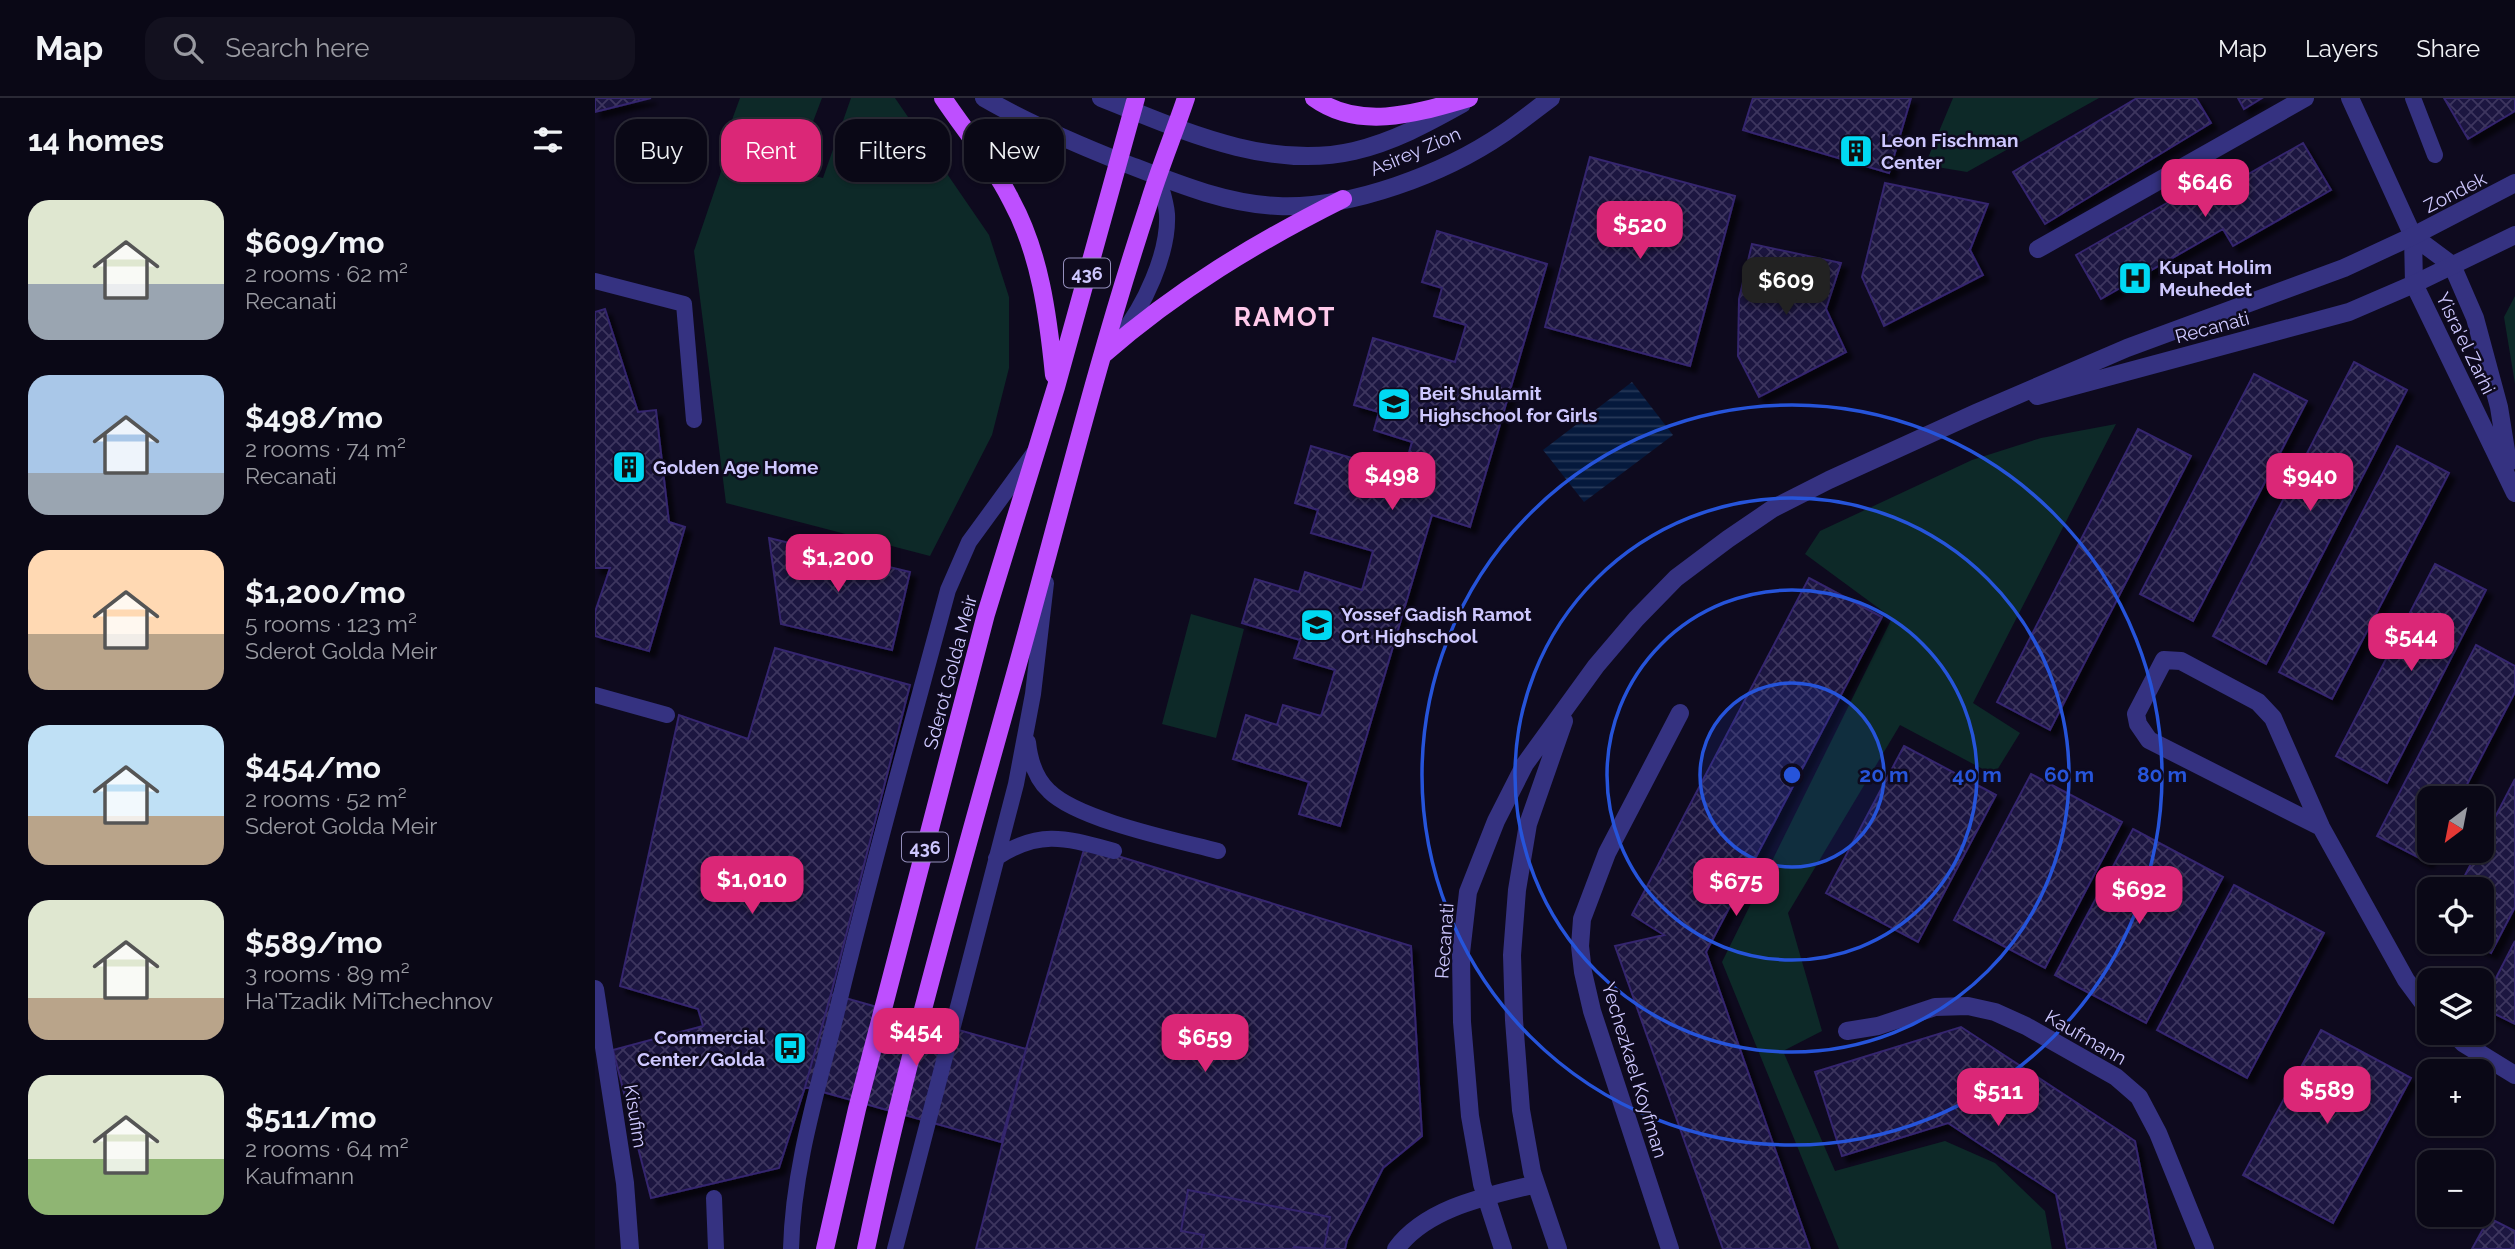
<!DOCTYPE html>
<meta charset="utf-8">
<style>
:root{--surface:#0a0816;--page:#13111f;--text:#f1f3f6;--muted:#999aa1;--line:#2a2935;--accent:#db2777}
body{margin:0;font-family:Raleway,sans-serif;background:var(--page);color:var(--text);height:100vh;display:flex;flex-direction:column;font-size:26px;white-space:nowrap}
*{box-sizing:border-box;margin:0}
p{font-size:23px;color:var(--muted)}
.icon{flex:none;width:38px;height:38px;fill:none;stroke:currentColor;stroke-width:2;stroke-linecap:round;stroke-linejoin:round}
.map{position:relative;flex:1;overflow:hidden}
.panel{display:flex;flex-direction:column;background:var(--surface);width:595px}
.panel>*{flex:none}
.hud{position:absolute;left:21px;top:21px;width:665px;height:63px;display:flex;gap:14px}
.needle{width:46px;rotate:212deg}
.tools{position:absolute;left:1822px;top:688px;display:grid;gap:14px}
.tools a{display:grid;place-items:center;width:77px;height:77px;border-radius:14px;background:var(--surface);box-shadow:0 2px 5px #0004,0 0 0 2px var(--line);font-size:35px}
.price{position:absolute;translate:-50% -60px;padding:0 16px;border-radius:14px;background:var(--accent);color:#fff;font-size:23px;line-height:46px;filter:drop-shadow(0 2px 4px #0008)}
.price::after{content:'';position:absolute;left:50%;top:42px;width:21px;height:16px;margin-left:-10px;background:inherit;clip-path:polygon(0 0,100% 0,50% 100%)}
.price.on{background:#222;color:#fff}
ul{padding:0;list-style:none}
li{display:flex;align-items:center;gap:21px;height:175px;padding:0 28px}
li span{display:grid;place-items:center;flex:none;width:196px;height:140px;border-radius:21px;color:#555}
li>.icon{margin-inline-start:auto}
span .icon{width:84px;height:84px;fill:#fffc;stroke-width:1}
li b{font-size:30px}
h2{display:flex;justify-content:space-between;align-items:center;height:84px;padding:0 28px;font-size:30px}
.chip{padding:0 24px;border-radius:21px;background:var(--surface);box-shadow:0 2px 5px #0004,0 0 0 2px var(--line);font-size:24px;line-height:63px}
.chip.on{background:var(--accent);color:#fff}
header{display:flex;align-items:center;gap:42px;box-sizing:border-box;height:98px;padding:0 35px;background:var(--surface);border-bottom:2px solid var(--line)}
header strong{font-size:33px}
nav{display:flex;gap:38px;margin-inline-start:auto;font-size:24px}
.search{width:490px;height:63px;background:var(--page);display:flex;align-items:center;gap:18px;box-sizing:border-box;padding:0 24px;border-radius:21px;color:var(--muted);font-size:26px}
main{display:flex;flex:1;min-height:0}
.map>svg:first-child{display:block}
</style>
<header>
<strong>Map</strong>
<div class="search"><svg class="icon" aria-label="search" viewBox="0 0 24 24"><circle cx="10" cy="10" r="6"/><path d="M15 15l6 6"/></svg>Search here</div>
<nav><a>Map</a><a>Layers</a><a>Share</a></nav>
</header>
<main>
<section class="panel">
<h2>14 homes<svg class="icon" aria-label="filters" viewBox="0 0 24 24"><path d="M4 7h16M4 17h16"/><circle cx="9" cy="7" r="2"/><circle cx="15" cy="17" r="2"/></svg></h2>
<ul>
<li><span style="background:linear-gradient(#dfe7d0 60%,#9aa5b1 0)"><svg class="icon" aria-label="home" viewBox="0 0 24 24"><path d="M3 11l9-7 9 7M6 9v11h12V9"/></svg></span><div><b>$609/mo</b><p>2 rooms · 62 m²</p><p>Recanati</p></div></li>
<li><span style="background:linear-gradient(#a9c7e8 70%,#9aa5b1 0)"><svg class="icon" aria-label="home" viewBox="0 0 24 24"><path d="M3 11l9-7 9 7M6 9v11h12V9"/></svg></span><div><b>$498/mo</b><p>2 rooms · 74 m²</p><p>Recanati</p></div></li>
<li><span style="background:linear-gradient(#ffd9b3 60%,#b9a48a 0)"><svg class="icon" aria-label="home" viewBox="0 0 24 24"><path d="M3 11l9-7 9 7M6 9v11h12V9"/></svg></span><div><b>$1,200/mo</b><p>5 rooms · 123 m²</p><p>Sderot Golda Meir</p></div></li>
<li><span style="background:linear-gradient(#bfe0f5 65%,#b9a48a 0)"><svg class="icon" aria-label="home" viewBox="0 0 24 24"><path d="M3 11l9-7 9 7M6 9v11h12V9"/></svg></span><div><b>$454/mo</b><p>2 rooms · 52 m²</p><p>Sderot Golda Meir</p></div></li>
<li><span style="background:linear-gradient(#dfe7d0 70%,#b9a48a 0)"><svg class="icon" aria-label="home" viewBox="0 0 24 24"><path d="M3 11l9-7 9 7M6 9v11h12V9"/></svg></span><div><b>$589/mo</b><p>3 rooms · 89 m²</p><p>Ha'Tzadik MiTchechnov</p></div></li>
<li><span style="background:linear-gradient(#dfe7d0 60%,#8fb573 0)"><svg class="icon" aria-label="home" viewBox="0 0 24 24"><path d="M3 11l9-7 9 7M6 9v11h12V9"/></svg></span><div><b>$511/mo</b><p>2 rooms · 64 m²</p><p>Kaufmann</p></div></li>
</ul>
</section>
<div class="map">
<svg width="1920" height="1151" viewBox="0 0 1920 1151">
<defs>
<pattern id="water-rules" width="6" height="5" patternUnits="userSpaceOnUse" patternTransform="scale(1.75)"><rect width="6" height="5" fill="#05193c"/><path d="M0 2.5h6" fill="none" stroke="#283959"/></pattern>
<pattern id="building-cross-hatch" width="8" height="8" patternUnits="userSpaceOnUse" patternTransform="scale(1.75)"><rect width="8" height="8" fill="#1e1541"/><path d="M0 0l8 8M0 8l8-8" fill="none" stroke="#3e365e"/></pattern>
<filter id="shadow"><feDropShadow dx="6" dy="6" stdDeviation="2" flood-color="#0009"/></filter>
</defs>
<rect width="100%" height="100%" fill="#0e0a1e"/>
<path fill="#0d2928" d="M 145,0 L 227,0 L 205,58 L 134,30 Z
M 256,0 L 300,0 L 394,137 L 414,199 L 414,270 L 397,337 L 335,458 L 131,405 L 99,153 L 132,56 L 228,80 Z
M 1358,0 L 1504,0 L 1372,74 L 1330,67 Z
M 1920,198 L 1920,286 L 1909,219 Z
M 1521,326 L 1378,605 L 1425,635 L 1399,677 L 1305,627 L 1193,815 L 1227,933 L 1188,953 L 1240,1073 L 1350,1043 L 1400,1065 L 1450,1113 L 1457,1151 L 1244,1151 L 1127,864 L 1297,520 L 1210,456 L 1225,433 L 1377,362 L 1446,340 Z
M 596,516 L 649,531 L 621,640 L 567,626 Z"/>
<path fill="url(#water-rules)" d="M 1037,284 L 1078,337 L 989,404 L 948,352 Z"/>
<path fill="url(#building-cross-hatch)" stroke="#34256e" stroke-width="2" filter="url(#shadow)" d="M 0,0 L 56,0 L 0,14 Z
M 1158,0 L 1316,0 L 1294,75 L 1148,32 Z
M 1542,0 L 1601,0 L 1616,25 L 1450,126 L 1418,74 Z
M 1643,0 L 1667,0 L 1649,11 Z
M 1849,0 L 1920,0 L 1920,13 L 1873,41 Z
M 1708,45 L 1736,92 L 1638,148 L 1628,131 L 1506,201 L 1481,157 L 1619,78 L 1627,91 Z
M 995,59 L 1140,98 L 1095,268 L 950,229 Z
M 1290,85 L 1393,106 L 1375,152 L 1388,177 L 1289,228 L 1267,179 Z
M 842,133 L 952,166 L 875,429 L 837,417 L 745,728 L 704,716 L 714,684 L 638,661 L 651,617 L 682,627 L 688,607 L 726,618 L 740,572 L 699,560 L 705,542 L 647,525 L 660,481 L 704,494 L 710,474 L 767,492 L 778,453 L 716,435 L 723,412 L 700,405 L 716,348 L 808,375 L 817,344 L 779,332 L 784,314 L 759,307 L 778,240 L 860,264 L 871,227 L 839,218 L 847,190 L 827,184 Z
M 1157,146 L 1246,165 L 1231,211 L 1251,254 L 1164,299 L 1143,258 L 1144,201 Z
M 10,211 L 43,314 L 61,312 L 74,424 L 90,429 L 54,553 L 0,538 L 0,514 L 15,470 L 0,470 L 0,214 Z
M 1759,264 L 1812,292 L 1671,566 L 1618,538 Z
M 1659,276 L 1712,303 L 1598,523 L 1545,496 Z
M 1543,331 L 1596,358 L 1455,632 L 1402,604 Z
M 1802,348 L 1854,375 L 1737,601 L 1684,574 Z
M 174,440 L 315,474 L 297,552 L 186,526 Z
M 1840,466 L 1891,492 L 1792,685 L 1741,658 Z
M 1214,480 L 1287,519 L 1111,854 L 1215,1151 L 1128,1151 L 1020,848 L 1069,837 L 1037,817 Z
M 1881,547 L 1920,568 L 1920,594 L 1865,700 L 1834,700 L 1834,752 L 1838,752 L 1832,764 L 1782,738 Z
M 180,550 L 315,587 L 236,896 L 210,989 L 184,1070 L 56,1100 L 18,952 L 108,928 L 103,911 L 25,888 L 84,617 L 153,641 Z
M 1309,648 L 1401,697 L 1323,844 L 1231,795 Z
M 1436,676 L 1527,724 L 1450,870 L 1359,822 Z
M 1920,681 L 1920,809 L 1896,855 L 1874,844 L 1886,844 L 1886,791 L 1863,791 L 1883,752 L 1886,752 L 1886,746 Z
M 1538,731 L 1628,779 L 1551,925 L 1460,877 Z
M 490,748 L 816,848 L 827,1038 L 788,1070 L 752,1142 L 750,1151 L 381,1151 L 431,951 Z
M 1639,787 L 1729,835 L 1652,980 L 1562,932 Z
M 1920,843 L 1920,926 L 1886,909 Z
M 236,896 L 431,951 L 406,1044 L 210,989 Z
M 1366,929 L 1540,1043 L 1561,1151 L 1472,1151 L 1461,1096 L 1353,1025 L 1247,1058 L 1220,974 Z
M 1726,932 L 1816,980 L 1738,1125 L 1648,1077 Z
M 593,1092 L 735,1119 L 729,1151 L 699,1149 L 699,1151 L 606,1151 L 609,1137 L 586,1133 Z
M 1894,1120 L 1920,1133 L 1920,1151 L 1877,1151 Z"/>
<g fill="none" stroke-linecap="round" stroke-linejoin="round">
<path stroke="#353281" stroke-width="16" d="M 1818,0 L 1840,57
M 0,183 L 89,206 L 99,322
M 524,239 C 549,209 574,155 572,116 C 571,103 566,90 563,78
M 0,597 L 72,617
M 433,644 C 435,663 440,680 454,693 C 483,722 581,742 623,753
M 401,760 C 445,731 471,740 519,753
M 119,1100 L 121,1151
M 196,1151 C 198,1071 222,994 241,917 C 275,774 315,633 353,492 L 374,444 L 439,355
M 300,1151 L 421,686 L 438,596 L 451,485"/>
<path stroke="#353281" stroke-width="18" d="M 1755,0 L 1818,138 L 1819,186 L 1920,395
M 1818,138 L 1857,167 L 1880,220 L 1904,309 L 1913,365
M 1443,151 L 1710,0
M 1726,729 L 1554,642 L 1543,626 L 1541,616 L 1569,562 L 1586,563 L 1663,604 L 1678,620 L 1726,729 L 1811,882 L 1834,913
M 0,891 L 30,1085 L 35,1151
M 1252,933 L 1283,928 L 1340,909 L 1373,908 L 1400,914 L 1431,928 L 1521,979 L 1544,999 L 1563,1035 L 1610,1151
M 1857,934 L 1868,945 L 1920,977
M 1075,1151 L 997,913 L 988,874 L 985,848 L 987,821 L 1012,755 L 1085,615"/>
<path stroke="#353281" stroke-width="18" d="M 389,0 C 434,26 481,46 529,65 C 578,84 630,106 683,108 C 756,111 849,76 909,35 C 925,24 940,12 956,0
M 506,0 C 584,31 673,73 759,53 C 798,44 833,25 867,6
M 1442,298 L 1754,214 L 1819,186 L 1920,137
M 801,1151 C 832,1109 893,1098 941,1086
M 908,1151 L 887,1086 L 875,1018 L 867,924 L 866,855 L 873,794 L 901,723 L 930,666 L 1001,568 L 1041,521 L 1081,480 L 1133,441 L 1177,411 L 1234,382 L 1381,315 L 1532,250 L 1749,170 L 1818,138 L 1920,85
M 963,1151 L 937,1074 L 926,1012 L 919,922 L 917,857 L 922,792 L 933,726 L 969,623"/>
<path stroke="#be4fff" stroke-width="18" d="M 348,0 C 370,33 398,66 416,102 C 445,155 453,217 459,277
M 719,0 C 766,34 825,14 874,0
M 509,256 C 582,192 662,144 748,101
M 230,1151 L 262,1011 L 391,516 L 461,289 L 541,0
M 271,1151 C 311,961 365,774 417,587 C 462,427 501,265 553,108 C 564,71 579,36 591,0"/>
</g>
<circle cx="1197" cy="677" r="92" fill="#2654da" fill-opacity=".12"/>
<g fill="none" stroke="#2654da" stroke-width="3.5">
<circle cx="1197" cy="677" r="92"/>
<circle cx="1197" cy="677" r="185"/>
<circle cx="1197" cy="677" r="277"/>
<circle cx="1197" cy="677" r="370"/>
</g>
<defs>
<g id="building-square" transform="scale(1.75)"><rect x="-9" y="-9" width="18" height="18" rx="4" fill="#00d9f3" stroke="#0e0a1e"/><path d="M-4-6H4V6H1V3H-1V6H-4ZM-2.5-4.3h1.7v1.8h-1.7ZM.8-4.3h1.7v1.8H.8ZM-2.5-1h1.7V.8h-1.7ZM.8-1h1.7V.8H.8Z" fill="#111"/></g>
<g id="hospital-square" transform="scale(1.75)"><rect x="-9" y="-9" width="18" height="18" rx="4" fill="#00d9f3" stroke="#0e0a1e"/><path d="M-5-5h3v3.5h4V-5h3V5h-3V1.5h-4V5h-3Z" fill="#111"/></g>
<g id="school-square" transform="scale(1.75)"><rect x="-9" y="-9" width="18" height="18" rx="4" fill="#00d9f3" stroke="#0e0a1e"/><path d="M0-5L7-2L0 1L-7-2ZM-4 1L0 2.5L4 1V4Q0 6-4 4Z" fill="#111"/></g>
<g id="bus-square" transform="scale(1.75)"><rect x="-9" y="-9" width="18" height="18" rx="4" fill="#00d9f3" stroke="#0e0a1e"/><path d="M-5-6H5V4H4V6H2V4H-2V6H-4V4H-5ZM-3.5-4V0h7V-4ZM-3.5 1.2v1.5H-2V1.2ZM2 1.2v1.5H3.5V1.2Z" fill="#111"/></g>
</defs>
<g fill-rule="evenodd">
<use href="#building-square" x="1261" y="53"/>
<use href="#hospital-square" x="1540" y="180"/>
<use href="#school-square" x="799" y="306"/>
<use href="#building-square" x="34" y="369"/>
<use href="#school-square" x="722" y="527"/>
<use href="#bus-square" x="195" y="950"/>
</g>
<g text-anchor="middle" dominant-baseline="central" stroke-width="5" stroke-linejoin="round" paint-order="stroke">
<g fill="#0e0a1e" stroke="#948fbc" stroke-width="2">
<rect x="469" y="160.5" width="46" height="29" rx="5"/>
<rect x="307" y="734.5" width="46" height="29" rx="5"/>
</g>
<g font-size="18" font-weight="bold" fill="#cec8ff">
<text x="492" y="175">436</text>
<text x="330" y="749">436</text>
</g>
<g font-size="19" font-weight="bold" fill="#cec8ff" stroke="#0e0a1e" text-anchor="start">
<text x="1286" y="42">Leon Fischman<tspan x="1286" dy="22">Center</tspan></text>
<text x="1564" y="169">Kupat Holim<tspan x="1564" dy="22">Meuhedet</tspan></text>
<text x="824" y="295">Beit Shulamit<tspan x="824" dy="22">Highschool for Girls</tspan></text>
<text x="58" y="369">Golden Age Home</text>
<text x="746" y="516">Yossef Gadish Ramot<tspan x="746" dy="22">Ort Highschool</tspan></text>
<text x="170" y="939" text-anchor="end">Commercial<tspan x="170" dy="22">Center/Golda</tspan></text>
</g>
<g font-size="19" fill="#cec8ff" stroke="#0e0a1e">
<text transform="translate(820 53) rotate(-23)">Asirey Zion</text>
<text transform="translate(1860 94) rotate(-27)">Zondek</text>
<text transform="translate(1617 229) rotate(-15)">Recanati</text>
<text transform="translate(1871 245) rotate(64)">Yisra'el Zarhi</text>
<text transform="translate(355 574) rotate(-75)">Sderot Golda Meir</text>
<text transform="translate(849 843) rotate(-86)">Recanati</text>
<text transform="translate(1491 939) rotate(30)">Kaufmann</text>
<text transform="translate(1040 972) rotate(73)">Yechezkael Koyfman</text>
<text transform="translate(41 1018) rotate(81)">Kisufim</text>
</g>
<g font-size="26" font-weight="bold" letter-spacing="2" fill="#ffcaeb" stroke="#0e0a1e">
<text x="690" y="219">RAMOT</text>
</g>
</g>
<circle cx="1197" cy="677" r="10" fill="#2654da" stroke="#0e0a1e" stroke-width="3.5"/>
<g font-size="21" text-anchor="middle" font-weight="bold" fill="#2654da" stroke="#0e0a1e" stroke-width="5" stroke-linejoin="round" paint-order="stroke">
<text x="1289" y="684">20 m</text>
<text x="1382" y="684">40 m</text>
<text x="1474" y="684">60 m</text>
<text x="1567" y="684">80 m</text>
</g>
</svg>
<div class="tools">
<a><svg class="needle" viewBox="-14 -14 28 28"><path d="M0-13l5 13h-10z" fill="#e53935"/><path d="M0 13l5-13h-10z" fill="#999aa1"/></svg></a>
<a><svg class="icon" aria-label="locate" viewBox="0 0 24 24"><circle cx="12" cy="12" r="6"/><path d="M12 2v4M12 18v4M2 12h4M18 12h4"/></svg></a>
<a><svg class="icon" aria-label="layers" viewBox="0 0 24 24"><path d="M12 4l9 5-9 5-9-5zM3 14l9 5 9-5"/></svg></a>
<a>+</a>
<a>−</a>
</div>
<b class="price" style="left:1610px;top:121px">$646</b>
<b class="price" style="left:1045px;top:163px">$520</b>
<b class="price on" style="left:1191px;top:219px">$609</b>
<b class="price" style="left:797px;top:414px">$498</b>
<b class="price" style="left:1715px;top:415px">$940</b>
<b class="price" style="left:243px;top:496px">$1,200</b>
<b class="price" style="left:1816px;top:575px">$544</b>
<b class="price" style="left:157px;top:818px">$1,010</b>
<b class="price" style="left:1141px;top:820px">$675</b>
<b class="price" style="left:1544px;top:828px">$692</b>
<b class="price" style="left:321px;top:970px">$454</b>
<b class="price" style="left:610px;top:976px">$659</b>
<b class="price" style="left:1732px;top:1028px">$589</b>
<b class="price" style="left:1403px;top:1030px">$511</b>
<div class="hud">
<a class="chip">Buy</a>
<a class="chip on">Rent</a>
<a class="chip">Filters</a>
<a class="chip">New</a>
</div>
</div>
</main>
